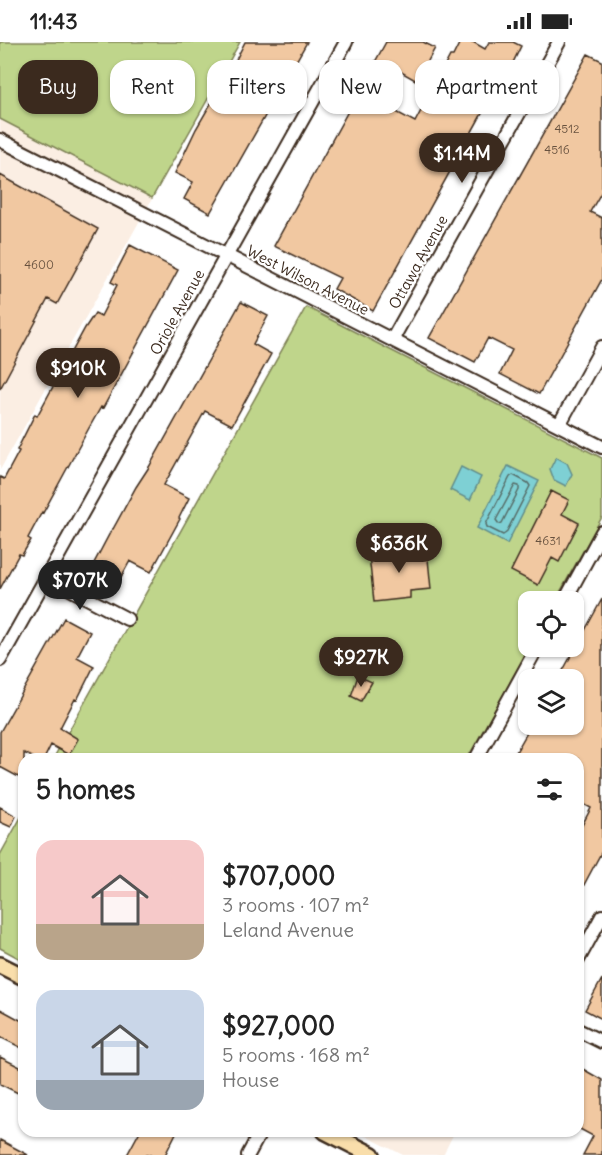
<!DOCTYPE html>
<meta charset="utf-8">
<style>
:root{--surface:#fff;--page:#f6f6f6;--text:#222;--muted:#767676;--accent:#3b2a1e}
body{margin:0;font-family:Delius,sans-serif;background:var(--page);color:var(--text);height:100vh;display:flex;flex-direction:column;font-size:22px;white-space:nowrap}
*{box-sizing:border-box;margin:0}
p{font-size:20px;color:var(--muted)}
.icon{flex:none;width:33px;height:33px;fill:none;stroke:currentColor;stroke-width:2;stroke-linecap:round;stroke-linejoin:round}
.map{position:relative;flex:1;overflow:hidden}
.side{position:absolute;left:18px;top:711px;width:566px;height:384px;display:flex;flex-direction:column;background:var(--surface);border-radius:18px;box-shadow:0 2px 4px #0004}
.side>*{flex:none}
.guide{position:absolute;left:18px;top:18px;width:567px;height:54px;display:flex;gap:12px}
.fabs{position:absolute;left:518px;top:549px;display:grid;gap:12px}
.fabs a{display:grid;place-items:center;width:66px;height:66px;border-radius:12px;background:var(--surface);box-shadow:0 2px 4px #0004;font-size:30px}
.price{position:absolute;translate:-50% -51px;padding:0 14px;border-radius:21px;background:var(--accent);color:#fff;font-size:20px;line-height:39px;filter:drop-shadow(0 2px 3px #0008)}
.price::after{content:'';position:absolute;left:50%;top:36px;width:18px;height:14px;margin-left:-9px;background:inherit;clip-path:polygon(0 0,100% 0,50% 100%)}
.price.current{background:#222;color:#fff}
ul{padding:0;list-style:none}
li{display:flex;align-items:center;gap:18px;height:150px;padding:0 18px}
li span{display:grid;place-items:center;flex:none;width:168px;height:120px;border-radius:18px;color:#555}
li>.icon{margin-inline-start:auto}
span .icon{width:72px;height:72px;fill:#fffc;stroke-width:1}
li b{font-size:26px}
h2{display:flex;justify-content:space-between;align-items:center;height:72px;padding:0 18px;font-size:26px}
.tag{padding:0 21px;border-radius:18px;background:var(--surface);box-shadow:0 2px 4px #0004;font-size:21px;line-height:54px}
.tag.current{background:var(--accent);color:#fff}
.status{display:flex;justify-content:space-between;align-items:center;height:42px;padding:0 30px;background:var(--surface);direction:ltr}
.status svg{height:16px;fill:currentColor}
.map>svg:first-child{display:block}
</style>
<div class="status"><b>11:43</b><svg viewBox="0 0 49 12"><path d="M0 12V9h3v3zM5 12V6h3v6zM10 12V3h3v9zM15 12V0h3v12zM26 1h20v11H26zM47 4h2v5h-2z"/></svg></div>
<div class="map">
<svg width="602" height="1113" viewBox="0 0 602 1113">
<rect width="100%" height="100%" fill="#fff"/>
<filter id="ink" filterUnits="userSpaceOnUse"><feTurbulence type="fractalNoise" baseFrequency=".0167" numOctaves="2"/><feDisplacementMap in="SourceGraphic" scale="12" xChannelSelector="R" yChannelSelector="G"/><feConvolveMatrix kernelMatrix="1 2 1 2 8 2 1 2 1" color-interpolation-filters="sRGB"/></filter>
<g filter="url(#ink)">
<path fill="#fbeee3" d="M 0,0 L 240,0 L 0,428 Z
M 356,1089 L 455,1089 L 443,1113 L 403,1113 Z"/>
<path fill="#bfd58b" stroke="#7d8054" stroke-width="1.5" d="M 0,0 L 240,0 L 152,156 L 0,77 Z
M 306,265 L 602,416 L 602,475 L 555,559 L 528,560 L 528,604 L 530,605 L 467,717 L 53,717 Z
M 24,770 L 24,919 L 0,906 L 0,813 Z"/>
<path fill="#7ed0d4" stroke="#638e8b" stroke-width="1.5" d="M 556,415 L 567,421 L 572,432 L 566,444 L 554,438 L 550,427 Z
M 508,424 L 539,439 L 507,502 L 477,486 Z
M 461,425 L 481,435 L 470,458 L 450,448 Z"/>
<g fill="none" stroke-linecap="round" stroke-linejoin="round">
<path stroke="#566c67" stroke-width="1.5" d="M 513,433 L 528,441 L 530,444 L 506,491 L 503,493 L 487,485 L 486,482 L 510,435 Z
M 515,443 L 519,444 L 519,448 L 502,481 L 499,482 L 496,478 Z"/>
</g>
<path fill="#f1c8a1" stroke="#3b2a1e" stroke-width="1.5" d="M 245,0 L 307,0 L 210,171 L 184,157 L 193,140 L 175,131 L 196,87 L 217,51 L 219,51 Z
M 386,0 L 423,0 L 435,6 L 417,39 L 396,27 L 384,51 L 390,55 L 385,64 L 415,80 L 450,14 L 453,14 L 460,0 L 473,0 L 485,7 L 489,0 L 513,0 L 521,4 L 504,39 L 501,38 L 490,57 L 373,269 L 334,247 L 340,236 L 274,204 Z
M 588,12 L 602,19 L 602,149 L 590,170 L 602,176 L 602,237 L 539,352 L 500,332 L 512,308 L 488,296 L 475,320 L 429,296 Z
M 0,133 L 98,187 L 57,262 L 48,257 L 0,347 Z
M 130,203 L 178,228 L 103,366 L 101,365 L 89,386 L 43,471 L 42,470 L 28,496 L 31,498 L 22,513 L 19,512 L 0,547 L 0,435 L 4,437 L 19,409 L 17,408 L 35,372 L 37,374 L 85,286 L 95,271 L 101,274 L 117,243 L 111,240 Z
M 241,260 L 268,274 L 253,302 L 271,312 L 232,383 L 205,369 L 164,443 L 189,456 L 179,476 L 180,477 L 151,530 L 130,519 L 120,537 L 93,523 L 112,487 L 113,487 L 136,445 L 149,425 Z
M 551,449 L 569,458 L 562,472 L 579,481 L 559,520 L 552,516 L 538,543 L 511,529 Z
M 427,507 L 431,547 L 410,549 L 410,556 L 374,560 L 369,513 Z
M 602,557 L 602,809 L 578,854 L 578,791 L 591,766 L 578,759 L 578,717 L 512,717 L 532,682 L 573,682 L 573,638 L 566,638 L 560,634 Z
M 64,576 L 90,590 L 77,615 L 94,624 L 77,658 L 75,657 L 60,686 L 78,697 L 69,713 L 51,703 L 44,717 L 36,717 L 24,711 L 24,738 L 0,725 L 0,690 Z
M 358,634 L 372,640 L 361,659 L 351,654 Z
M 0,765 L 16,774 L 11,785 L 0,780 Z
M 602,937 L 602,977 L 585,968 Z
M 0,967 L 24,980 L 24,1007 L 0,995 Z
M 0,1015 L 24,1027 L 24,1054 L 0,1042 Z
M 581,1026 L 602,1038 L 602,1113 L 583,1113 L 593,1094 L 578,1086 L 578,1032 Z
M 140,1089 L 177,1089 L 165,1113 L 127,1113 Z
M 0,1098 L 28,1113 L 0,1113 Z"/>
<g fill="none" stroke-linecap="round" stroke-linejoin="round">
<g stroke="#3b2a1e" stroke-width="16">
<path id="minor" d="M 0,98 L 602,405
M 392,298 L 559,0
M 559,383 L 602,305
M 47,535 L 127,577
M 564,560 L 602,490
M 0,618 L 346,0
M 476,717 L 538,604
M 578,918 L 602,874
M 578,988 L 602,1000
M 248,1113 L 261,1089"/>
</g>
<g stroke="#3b2a1e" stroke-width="20">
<path id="major" d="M 0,923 L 24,935
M 325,1089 L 372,1113"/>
</g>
<use href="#minor" stroke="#fff" stroke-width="12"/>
<use href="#major" stroke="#f9deab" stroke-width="15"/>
</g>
</g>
<g text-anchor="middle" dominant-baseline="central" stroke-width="4.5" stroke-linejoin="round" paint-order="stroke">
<g font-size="12" fill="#68523f">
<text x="567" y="86">4512</text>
<text x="557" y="107">4516</text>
<text x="39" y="222">4600</text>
<text x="548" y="498">4631</text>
</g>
<g font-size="15" fill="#3b2a1e" stroke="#fff">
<text transform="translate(418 220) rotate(-61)">Ottawa Avenue</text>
<text transform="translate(308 238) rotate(27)">West Wilson Avenue</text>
<text transform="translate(177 270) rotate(-61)">Oriole Avenue</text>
</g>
</g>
</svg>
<div class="fabs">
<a><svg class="icon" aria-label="locate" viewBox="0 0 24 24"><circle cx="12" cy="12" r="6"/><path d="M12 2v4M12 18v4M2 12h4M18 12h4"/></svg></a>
<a><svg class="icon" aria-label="layers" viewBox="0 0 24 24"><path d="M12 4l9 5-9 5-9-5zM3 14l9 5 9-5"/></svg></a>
</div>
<b class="price" style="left:462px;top:142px">$1.14M</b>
<b class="price" style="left:78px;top:357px">$910K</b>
<b class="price" style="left:399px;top:532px">$636K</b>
<b class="price current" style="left:80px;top:569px">$707K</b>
<b class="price" style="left:361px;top:646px">$927K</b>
<div class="guide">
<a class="tag current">Buy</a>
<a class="tag">Rent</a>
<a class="tag">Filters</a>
<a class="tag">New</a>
<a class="tag">Apartment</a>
</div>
<section class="side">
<h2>5 homes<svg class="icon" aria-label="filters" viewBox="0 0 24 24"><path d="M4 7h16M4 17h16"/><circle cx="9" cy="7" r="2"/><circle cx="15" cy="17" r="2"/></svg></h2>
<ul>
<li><span style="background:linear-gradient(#f6c9c9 70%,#b9a48a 0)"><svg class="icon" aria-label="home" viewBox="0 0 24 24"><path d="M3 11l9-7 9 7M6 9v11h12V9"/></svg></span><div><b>$707,000</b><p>3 rooms · 107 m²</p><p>Leland Avenue</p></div></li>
<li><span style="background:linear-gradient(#c9d6e8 75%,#9aa5b1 0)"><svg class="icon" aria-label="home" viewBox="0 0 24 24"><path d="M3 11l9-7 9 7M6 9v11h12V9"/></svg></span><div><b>$927,000</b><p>5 rooms · 168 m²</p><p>House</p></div></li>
</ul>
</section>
</div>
